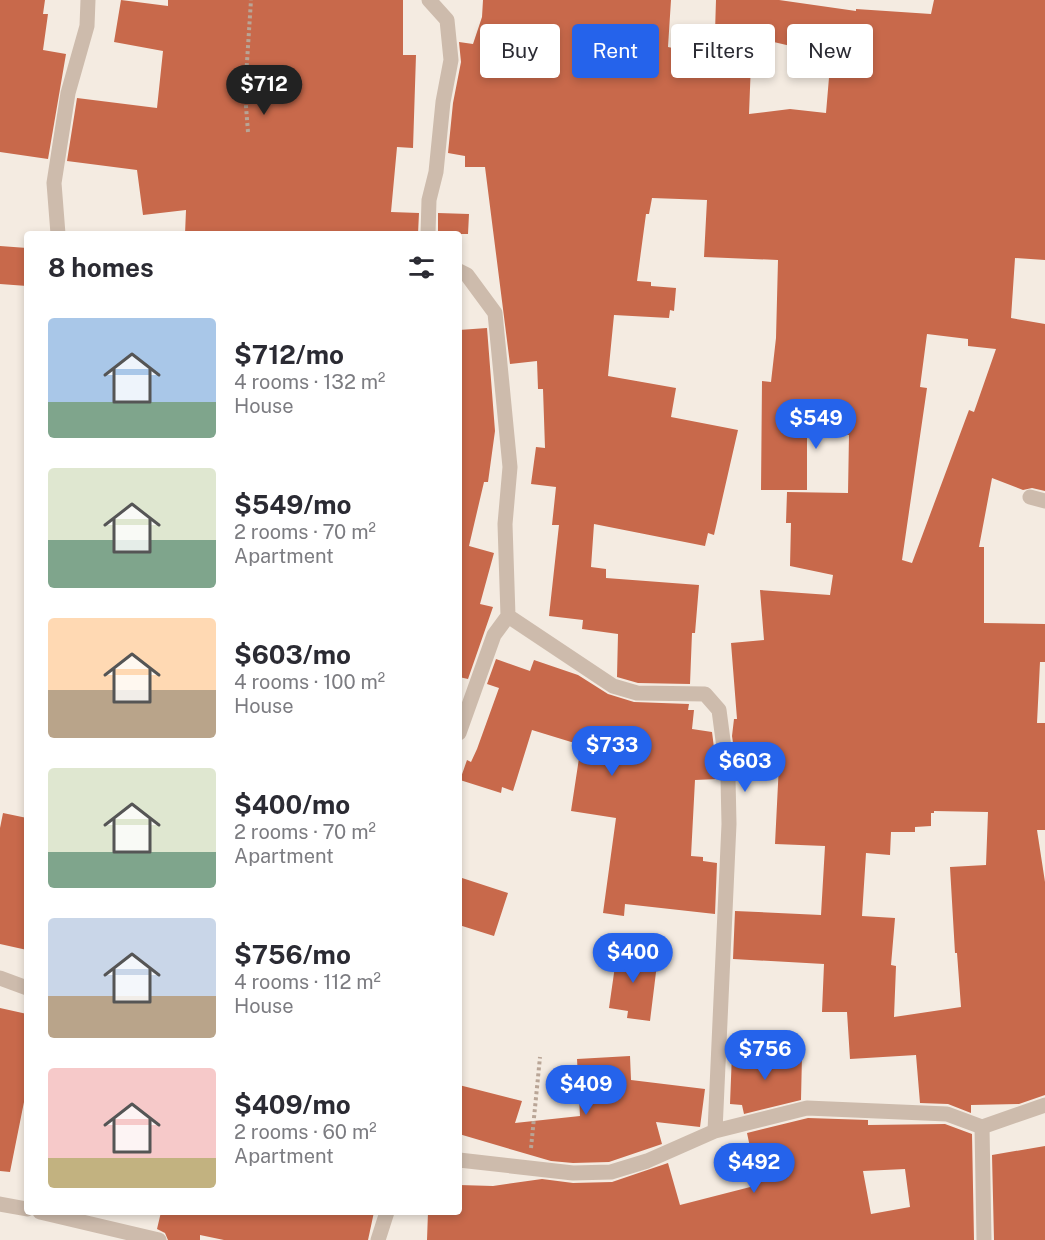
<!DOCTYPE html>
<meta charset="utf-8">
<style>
:root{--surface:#fff;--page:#f7f7f7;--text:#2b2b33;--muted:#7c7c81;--accent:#2563eb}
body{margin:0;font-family:"Public Sans",sans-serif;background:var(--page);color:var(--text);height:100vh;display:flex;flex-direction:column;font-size:22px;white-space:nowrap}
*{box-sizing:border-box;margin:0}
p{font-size:20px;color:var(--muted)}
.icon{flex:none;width:33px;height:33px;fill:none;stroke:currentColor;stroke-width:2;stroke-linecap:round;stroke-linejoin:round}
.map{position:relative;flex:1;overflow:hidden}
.side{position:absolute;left:24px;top:231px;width:438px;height:984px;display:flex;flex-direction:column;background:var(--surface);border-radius:6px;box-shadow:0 3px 9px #0003}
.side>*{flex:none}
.banner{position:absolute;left:480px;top:24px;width:474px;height:54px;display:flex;gap:12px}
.price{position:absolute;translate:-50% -51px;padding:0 14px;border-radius:21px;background:var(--accent);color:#fff;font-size:20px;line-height:39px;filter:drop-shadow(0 2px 3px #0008)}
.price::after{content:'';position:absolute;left:50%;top:36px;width:18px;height:14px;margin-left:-9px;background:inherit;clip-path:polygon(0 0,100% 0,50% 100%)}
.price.current{background:#222;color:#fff}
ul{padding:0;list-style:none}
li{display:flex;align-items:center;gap:18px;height:150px;padding:0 24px}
li span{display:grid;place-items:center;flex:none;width:168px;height:120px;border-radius:6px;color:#555}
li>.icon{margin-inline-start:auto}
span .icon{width:72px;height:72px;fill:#fffc;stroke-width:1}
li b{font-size:26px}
h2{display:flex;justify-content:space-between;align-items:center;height:72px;padding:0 24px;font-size:26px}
.pill{padding:0 21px;border-radius:6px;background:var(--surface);box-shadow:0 3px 9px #0003;font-size:21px;line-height:54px}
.pill.current{background:var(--accent);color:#fff}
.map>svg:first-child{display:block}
</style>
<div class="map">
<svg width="1045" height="1240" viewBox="0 0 1045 1240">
<rect width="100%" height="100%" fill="#f4ebe1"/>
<path fill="#c8694b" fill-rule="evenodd" d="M 0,0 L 45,0 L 43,14 L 48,14 L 43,50 L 66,54 L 48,159 L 0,152 Z
M 121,0 L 168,6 L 168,0 L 403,0 L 403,55 L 416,55 L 413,148 L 397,147 L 391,212 L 419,213 L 418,234 L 185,234 L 186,210 L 143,215 L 137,170 L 67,161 L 77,98 L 157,108 L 163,51 L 114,42 Z
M 483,0 L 671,0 L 668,47 L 711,56 L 715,32 L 716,0 L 779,0 L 856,11 L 856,9 L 931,14 L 934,0 L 1045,0 L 1045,260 L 1015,258 L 1011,318 L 1045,324 L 1045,491 L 1032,488 L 1023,490 L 992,478 L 979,547 L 984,547 L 984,623 L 1045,624 L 1045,662 L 1040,662 L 1037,723 L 1045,723 L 1045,830 L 1037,830 L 1045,882 L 1045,1095 L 1019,1104 L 971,1105 L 971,1113 L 948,1104 L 920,1103 L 916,1055 L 850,1059 L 847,1012 L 822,1012 L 824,964 L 733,959 L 735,911 L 821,915 L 825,846 L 775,844 L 779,764 L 736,763 L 732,736 L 734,719 L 737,719 L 731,643 L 764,640 L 760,590 L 830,595 L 833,575 L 790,566 L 791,523 L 786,523 L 787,492 L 848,493 L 849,435 L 807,433 L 807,490 L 761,490 L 762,381 L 771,382 L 776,338 L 778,260 L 704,257 L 707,200 L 652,198 L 649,214 L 646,214 L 637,281 L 651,282 L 651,286 L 676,288 L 674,311 L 670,310 L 669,318 L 614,315 L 608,376 L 676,388 L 671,417 L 738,430 L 714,535 L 708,533 L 705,546 L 594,524 L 591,567 L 606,569 L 606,578 L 699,585 L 695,633 L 692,633 L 690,684 L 638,683 L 617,677 L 618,634 L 582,629 L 583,620 L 549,616 L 559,525 L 552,525 L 556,487 L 531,484 L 536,447 L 545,448 L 543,389 L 538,389 L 537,361 L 510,364 L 485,167 L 465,167 L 465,156 L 448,153 L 453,103 L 461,62 L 459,42 L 473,44 L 482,17 ZM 752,37 L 795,47 L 794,50 L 831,54 L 826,113 L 790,109 L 749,114 ZM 927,334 L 968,339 L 968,346 L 996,349 L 974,412 L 969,410 L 912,563 L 902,560 L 927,388 L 920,387 ZM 934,811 L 988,812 L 986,865 L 950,867 L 955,953 L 957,953 L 961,1007 L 894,1017 L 896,966 L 891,965 L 895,918 L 862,916 L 866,853 L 890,855 L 891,832 L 915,832 L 915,827 L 931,826 L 931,813 L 934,813 Z
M 438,213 L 469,214 L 468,234 L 438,234 Z
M 0,246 L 27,248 L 27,286 L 0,284 Z
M 487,328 L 495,431 L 488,482 L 484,482 L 469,546 L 494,553 L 480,604 L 493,607 L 468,679 L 459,677 L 459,330 Z
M 496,659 L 530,671 L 534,660 L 578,675 L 608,694 L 634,702 L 689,704 L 688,710 L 694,710 L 692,729 L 712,732 L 718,779 L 695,780 L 691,856 L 703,857 L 703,861 L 717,863 L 715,914 L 625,904 L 624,916 L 603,913 L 616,818 L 571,811 L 581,745 L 532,730 L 513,791 L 502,787 L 501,793 L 460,780 L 467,760 L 471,762 L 477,749 L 499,688 L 487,684 Z
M 3,813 L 27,818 L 27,950 L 0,944 L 0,828 Z
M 459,877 L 508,893 L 494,936 L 459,925 Z
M 618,945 L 644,948 L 642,962 L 657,964 L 650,1021 L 627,1018 L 628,1011 L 609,1008 Z
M 0,1008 L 27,1014 L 27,1087 L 10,1172 L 0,1171 Z
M 732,1053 L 802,1055 L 801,1100 L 744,1114 L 742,1105 L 730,1104 Z
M 630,1056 L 631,1080 L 705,1089 L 700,1127 L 656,1122 L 662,1144 L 609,1162 L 573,1163 L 551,1161 L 459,1134 L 459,1085 L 522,1101 L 515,1123 L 580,1116 L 577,1059 Z
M 808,1118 L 868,1120 L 868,1125 L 945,1124 L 972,1134 L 974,1240 L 427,1240 L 428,1212 L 459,1212 L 459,1185 L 493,1186 L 542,1179 L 573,1183 L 612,1182 L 668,1163 L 680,1205 L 758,1185 L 747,1133 ZM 905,1169 L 910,1207 L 871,1214 L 863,1171 Z
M 1045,1146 L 1045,1240 L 994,1240 L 992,1155 Z
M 161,1212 L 374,1212 L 368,1240 L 224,1240 L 200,1235 L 200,1240 L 168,1240 L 165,1233 L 157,1229 Z"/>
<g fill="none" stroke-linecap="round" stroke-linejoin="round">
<path stroke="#b9a596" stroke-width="4" stroke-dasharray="3 3" stroke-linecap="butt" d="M 248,132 L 245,93 L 251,0
M 531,1148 L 540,1057"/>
<path stroke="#cdbbac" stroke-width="15" d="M 58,234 L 54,183 L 68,93 L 87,26 L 88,0
M 428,234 L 429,200 L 436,172 L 443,102 L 451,60 L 447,20 L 429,0
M 459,271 L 467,275 L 495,313 L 510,467 L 505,524 L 508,616 L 494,635 L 459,733
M 1030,497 L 1045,501
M 508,616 L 613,686 L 637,693 L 705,694 L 719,710 L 728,778 L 729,824 L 715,1131
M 0,978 L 27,988
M 982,1127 L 984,1240
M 459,1160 L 573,1173 L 611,1172 L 647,1161 L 715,1131 L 807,1108 L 947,1114 L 982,1127 L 1045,1105
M 0,1204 L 27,1209
M 40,1212 L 159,1240
M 378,1240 L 387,1212"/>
</g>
</svg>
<b class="price current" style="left:264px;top:116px">$712</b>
<b class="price" style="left:816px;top:450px">$549</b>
<b class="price" style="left:612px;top:777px">$733</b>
<b class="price" style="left:745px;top:793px">$603</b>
<b class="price" style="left:633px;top:984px">$400</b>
<b class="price" style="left:765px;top:1081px">$756</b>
<b class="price" style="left:586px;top:1116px">$409</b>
<b class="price" style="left:754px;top:1194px">$492</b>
<div class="banner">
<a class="pill">Buy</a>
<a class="pill current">Rent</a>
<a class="pill">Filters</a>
<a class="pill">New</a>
</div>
<section class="side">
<h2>8 homes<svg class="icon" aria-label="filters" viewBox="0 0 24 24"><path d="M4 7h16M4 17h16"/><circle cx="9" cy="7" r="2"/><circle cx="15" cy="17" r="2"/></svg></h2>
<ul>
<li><span style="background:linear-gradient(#a9c7e8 70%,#7fa58c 0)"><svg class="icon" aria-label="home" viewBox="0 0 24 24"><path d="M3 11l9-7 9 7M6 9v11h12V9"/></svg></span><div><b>$712/mo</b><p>4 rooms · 132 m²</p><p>House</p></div></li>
<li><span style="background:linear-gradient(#dfe7d0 60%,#7fa58c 0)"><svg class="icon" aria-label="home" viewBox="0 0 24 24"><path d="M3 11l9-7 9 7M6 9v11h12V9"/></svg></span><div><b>$549/mo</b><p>2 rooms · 70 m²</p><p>Apartment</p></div></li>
<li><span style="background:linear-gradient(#ffd9b3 60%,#b9a48a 0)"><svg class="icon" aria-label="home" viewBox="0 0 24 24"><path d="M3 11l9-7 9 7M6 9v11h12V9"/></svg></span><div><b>$603/mo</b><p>4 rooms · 100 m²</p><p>House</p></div></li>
<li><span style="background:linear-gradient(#dfe7d0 70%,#7fa58c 0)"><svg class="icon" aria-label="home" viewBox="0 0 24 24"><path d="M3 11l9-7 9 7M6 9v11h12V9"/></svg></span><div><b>$400/mo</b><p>2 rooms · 70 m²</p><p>Apartment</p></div></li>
<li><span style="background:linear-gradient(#c9d6e8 65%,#b9a48a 0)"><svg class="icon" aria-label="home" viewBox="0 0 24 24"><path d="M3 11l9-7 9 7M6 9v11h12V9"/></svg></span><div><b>$756/mo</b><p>4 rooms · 112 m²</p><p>House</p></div></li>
<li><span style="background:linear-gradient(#f6c9c9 75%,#c2b280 0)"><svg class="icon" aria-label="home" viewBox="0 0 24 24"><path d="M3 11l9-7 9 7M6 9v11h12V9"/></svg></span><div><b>$409/mo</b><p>2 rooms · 60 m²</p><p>Apartment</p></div></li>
</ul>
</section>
</div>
